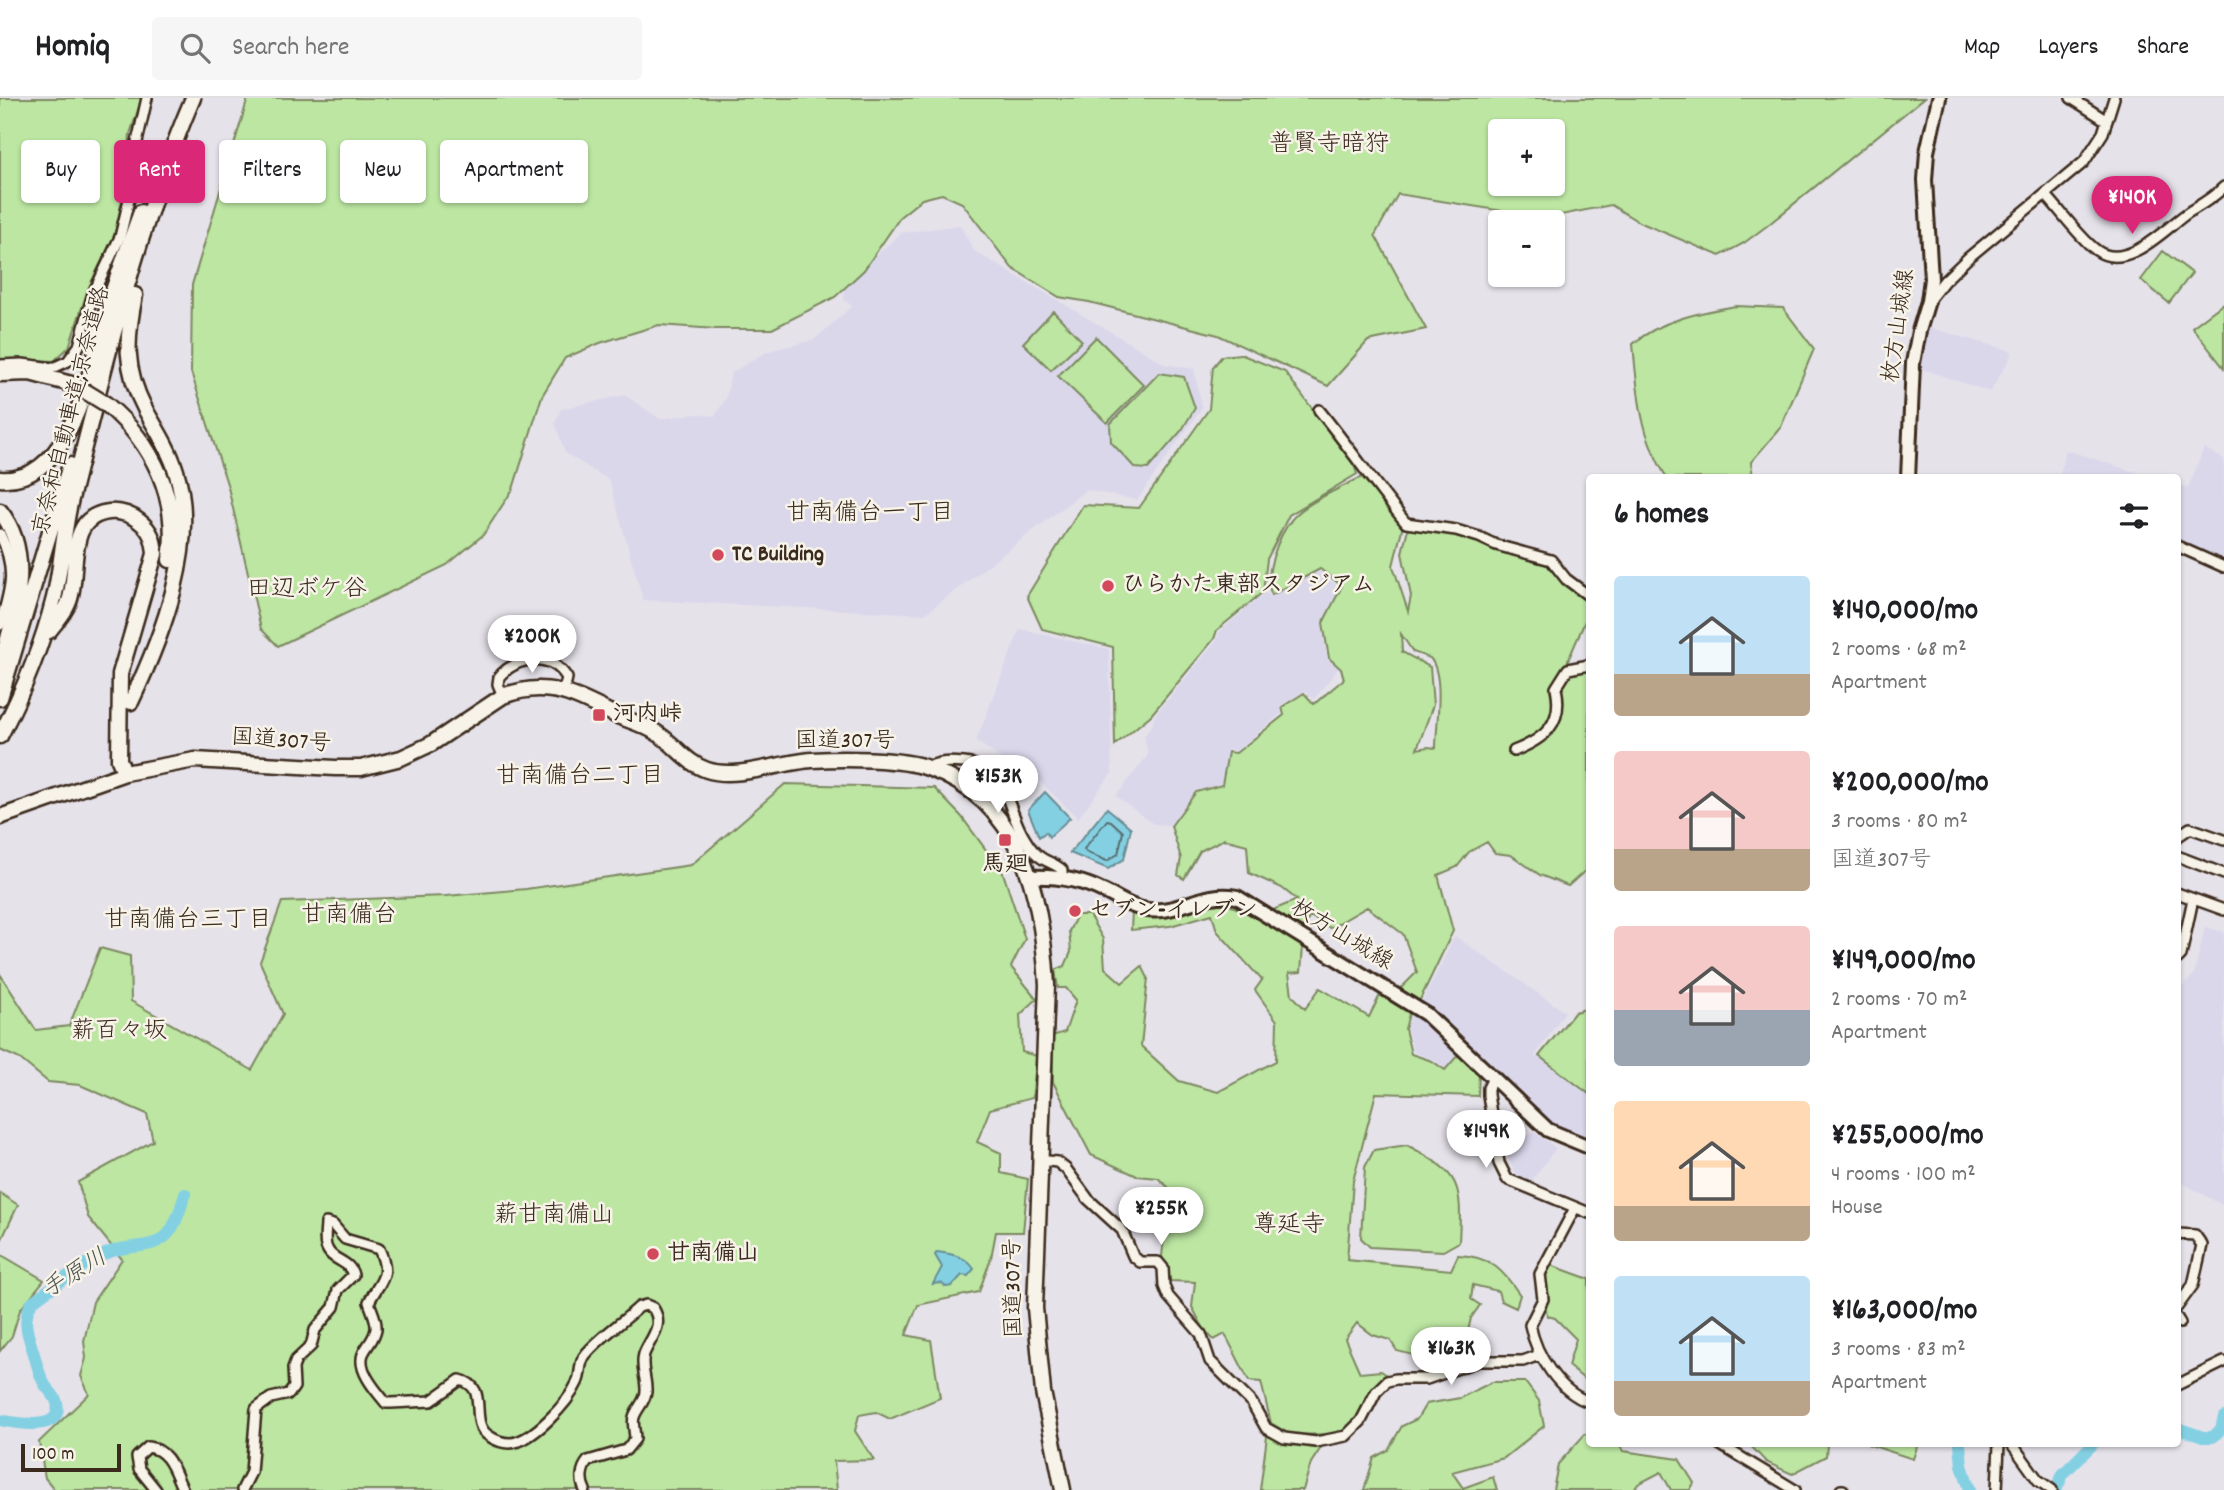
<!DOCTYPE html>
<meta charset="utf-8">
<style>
:root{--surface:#fff;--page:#f6f6f6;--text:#202124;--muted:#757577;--line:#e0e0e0;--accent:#db2777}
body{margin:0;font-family:Dekko,"Klee One",sans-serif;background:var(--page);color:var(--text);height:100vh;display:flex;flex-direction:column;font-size:26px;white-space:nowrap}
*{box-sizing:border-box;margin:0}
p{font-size:23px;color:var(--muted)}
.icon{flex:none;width:38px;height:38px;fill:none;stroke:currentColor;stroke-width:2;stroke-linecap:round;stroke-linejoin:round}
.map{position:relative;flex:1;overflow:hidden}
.drawer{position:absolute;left:1586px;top:376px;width:595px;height:973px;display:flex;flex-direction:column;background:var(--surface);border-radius:7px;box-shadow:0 2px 5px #0004}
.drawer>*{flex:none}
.hud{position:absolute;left:21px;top:42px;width:665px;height:63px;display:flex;gap:14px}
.buttons{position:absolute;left:1488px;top:21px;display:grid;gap:14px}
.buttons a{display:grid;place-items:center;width:77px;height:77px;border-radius:7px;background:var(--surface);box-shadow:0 2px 5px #0004;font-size:35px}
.scale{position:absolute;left:21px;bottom:18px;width:100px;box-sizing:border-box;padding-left:7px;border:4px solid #3b2a1e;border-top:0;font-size:19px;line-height:24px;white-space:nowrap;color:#3b2a1e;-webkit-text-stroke:5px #f7f3e8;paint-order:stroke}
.price{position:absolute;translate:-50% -60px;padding:0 16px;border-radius:24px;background:#fff;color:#222;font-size:23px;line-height:46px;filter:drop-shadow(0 2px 4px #0008)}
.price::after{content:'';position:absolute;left:50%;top:42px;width:21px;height:16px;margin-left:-10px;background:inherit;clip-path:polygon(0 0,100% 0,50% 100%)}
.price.on{background:var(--accent);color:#fff}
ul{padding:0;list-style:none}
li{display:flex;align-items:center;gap:21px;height:175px;padding:0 28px}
li span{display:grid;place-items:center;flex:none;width:196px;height:140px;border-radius:7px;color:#555}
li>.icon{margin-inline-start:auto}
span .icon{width:84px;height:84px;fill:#fffc;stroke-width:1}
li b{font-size:30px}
h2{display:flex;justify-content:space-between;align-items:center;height:84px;padding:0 28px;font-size:30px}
.chip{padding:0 24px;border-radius:7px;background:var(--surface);box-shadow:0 2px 5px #0004;font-size:24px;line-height:63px}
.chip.on{background:var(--accent);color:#fff}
header{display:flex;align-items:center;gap:42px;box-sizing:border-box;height:98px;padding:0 35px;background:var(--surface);border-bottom:2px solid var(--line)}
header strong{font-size:33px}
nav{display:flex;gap:38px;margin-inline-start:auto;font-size:24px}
.search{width:490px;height:63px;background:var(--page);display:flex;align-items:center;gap:18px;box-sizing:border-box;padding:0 24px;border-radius:7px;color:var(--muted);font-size:26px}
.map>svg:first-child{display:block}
</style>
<header>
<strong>Homiq</strong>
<div class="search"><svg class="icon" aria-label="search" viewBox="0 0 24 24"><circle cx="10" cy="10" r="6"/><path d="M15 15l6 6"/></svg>Search here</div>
<nav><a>Map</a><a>Layers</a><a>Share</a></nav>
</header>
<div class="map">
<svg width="2224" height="1392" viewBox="0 0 2224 1392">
<rect width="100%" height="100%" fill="#e6e2ea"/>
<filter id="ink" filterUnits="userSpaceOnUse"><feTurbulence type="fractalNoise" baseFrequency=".0143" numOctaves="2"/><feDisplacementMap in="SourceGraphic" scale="14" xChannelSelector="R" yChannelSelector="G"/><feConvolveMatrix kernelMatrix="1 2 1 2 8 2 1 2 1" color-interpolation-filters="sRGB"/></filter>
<g filter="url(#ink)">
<path fill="#dad7eb" d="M 960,127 L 974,153 L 1165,266 L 1194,271 L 1202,310 L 1137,402 L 1086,392 L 925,516 L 643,502 L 609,382 L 565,355 L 555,325 L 561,311 L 625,297 L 660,321 L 693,316 L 715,318 L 726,300 L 731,275 L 768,253 L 814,242 L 852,208 L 844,202 L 845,185 L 901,135 Z
M 1927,229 L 2012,253 L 2012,257 L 1990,294 L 1917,269 Z
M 2204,350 L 2224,361 L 2224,469 L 2177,448 L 2177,387 L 2188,390 Z
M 2066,352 L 2154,380 L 2059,380 Z
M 1319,473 L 1340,490 L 1322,525 L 1327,560 L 1339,570 L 1314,601 L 1305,593 L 1280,608 L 1282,615 L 1236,653 L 1228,651 L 1221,686 L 1195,693 L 1170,727 L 1153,726 L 1116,698 L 1148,657 L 1144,638 L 1153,626 L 1154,618 L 1216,543 L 1220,533 L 1266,494 L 1270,498 Z
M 1020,531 L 1109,551 L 1112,675 L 1078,720 L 1037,681 L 1023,676 L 976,643 Z
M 2205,829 L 2224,834 L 2224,1108 L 2177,1082 L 2177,895 L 2194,876 Z
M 1455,838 L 1565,914 L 1534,959 L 1539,959 L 1589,997 L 1589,1045 L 1551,1029 L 1421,906 Z
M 1413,910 L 1458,955 L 1445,970 L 1433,962 L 1413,954 L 1407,930 Z
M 1534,1034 L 1556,1050 L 1530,1085 L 1515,1075 L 1507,1057 L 1509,1046 Z"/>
<path fill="#bce6a2" stroke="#7c8860" stroke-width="2" fill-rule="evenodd" d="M 0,0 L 142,0 L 130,36 L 127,78 L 115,136 L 88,191 L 69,249 L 54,263 L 13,261 L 0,264 Z
M 248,0 L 1924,0 L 1768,127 L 1744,145 L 1720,158 L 1639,124 L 1611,107 L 1546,120 L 1398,96 L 1375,137 L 1426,231 L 1368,243 L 1328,288 L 1218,237 L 1089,204 L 1059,199 L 1012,170 L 962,105 L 942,96 L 922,101 L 901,118 L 864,172 L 835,199 L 772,231 L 716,231 L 659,227 L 600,245 L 565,260 L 542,298 L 513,391 L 483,437 L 447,467 L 278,548 L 261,531 L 228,389 L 191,274 L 192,187 ZM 1500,33 L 1552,33 L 1552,86 L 1500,86 Z
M 2163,153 L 2192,175 L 2169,205 L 2141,182 Z
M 2224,205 L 2224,270 L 2192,229 Z
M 1736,208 L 1783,210 L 1814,251 L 1781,329 L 1751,364 L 1753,380 L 1667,380 C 1639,335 1638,297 1633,246 C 1660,222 1701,214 1736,208 Z
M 1053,213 L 1082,243 L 1051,272 L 1023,245 Z
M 1096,239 L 1144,287 L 1107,325 L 1058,278 Z
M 1240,256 L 1285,274 L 1354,367 L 1357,376 L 1289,417 L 1267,461 L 1263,494 L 1217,532 L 1214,541 L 1151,617 L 1115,647 L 1113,549 L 1042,531 L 1027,498 L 1083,407 L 1139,410 L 1209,311 L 1213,269 L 1222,258 Z
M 1159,275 L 1184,279 L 1195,310 L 1182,332 L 1148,371 L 1135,370 L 1111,344 L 1110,326 Z
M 1362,379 L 1403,427 L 1393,468 L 1408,513 L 1411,498 L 1402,455 L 1408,430 L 1455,435 L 1545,464 L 1561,483 L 1589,502 L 1589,514 L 1567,565 L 1572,574 L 1589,570 L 1589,751 L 1586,772 L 1568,788 L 1540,777 L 1511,757 L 1495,755 L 1487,744 L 1469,754 L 1457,769 L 1438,777 L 1453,833 L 1418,906 L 1398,893 L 1417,874 L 1403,836 L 1367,809 L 1330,830 L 1310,818 L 1302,833 L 1273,812 L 1297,802 L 1282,790 L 1249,775 L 1247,747 L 1224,741 L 1200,753 L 1184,781 L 1178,777 L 1181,760 L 1171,728 L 1196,694 L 1222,687 L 1228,654 L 1236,655 L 1284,617 L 1282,609 L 1304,595 L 1314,606 L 1344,581 L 1341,571 L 1329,560 L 1323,525 L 1342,488 L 1320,471 L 1272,497 C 1262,478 1279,437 1292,421 C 1303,406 1344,388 1362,379 ZM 1401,536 L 1413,554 L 1430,560 C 1445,577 1436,627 1436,650 L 1428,649 L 1417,651 L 1433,607 L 1430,569 L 1402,554 Z
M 785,686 L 934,690 L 961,718 L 1003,775 L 1025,841 L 1011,869 L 1037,901 L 1020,917 L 1022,954 L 1037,958 L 1032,1000 L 990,1011 L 977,1044 L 1001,1055 L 1001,1075 L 1028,1081 L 1023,1134 L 996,1134 L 991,1160 L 979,1194 L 918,1207 L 906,1237 L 931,1242 L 940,1300 L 890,1321 L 876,1314 L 859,1317 L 855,1333 L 874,1362 L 834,1363 L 837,1392 L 55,1392 L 45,1380 L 39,1344 L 89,1296 L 81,1278 L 86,1260 L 84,1243 L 93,1204 L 122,1161 L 88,1119 L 78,1084 L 153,1043 L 147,1016 L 80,987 L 48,984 L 20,961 L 0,952 L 0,876 L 36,932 L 69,928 L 100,850 L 130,858 L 131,903 L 252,972 L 283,916 L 260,864 L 282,804 L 446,798 L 526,791 L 691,767 Z
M 1221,804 L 1242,812 L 1303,848 L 1301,874 L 1289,875 L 1292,897 L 1305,911 L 1320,890 L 1369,919 L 1382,893 L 1410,912 L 1405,931 L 1411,956 L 1432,963 L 1445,972 L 1458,957 L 1479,976 L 1478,998 L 1376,995 L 1353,1083 L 1347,1162 L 1451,1172 L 1458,1157 C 1490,1158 1503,1172 1520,1197 L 1516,1210 L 1501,1203 L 1498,1193 L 1473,1187 L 1471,1201 L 1480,1207 L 1471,1220 L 1466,1242 L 1453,1254 L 1429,1261 L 1397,1253 L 1390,1242 L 1373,1237 L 1357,1225 L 1345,1241 L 1360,1275 L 1381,1273 L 1390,1279 L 1377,1305 L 1359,1330 L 1332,1336 L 1291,1337 L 1271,1325 L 1261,1284 L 1249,1283 L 1225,1236 L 1214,1242 L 1205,1233 L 1192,1209 L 1195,1184 L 1170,1183 L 1162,1158 L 1170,1091 L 1158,1080 L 1137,1078 L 1091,1057 L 1053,984 L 1052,938 L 1065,934 L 1076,902 L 1066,890 L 1058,890 L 1055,872 L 1065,868 L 1071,854 L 1069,833 L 1077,817 L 1089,817 L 1103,841 L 1105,870 L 1122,885 L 1142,868 L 1148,880 L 1141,948 L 1179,983 L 1218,994 L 1276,963 L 1277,923 L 1255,892 L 1262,882 L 1217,833 L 1212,816 L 1170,828 L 1131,832 L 1132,813 L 1166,820 Z
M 1589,910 L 1589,996 L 1539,958 L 1575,914 Z
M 1407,1047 C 1461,1076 1462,1085 1459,1144 L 1443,1153 L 1370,1149 L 1361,1140 L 1365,1069 L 1374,1052 Z
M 0,1095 L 18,1107 L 0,1145 Z
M 0,1156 L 44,1182 L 20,1212 L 12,1238 L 0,1253 Z
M 1548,1166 L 1589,1181 L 1589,1285 L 1568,1268 L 1576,1241 L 1555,1220 L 1547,1218 L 1544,1195 Z
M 1492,1284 L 1525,1284 L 1539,1303 L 1544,1328 L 1504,1360 L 1452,1374 L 1463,1390 L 1493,1379 L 1497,1392 L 1364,1392 L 1374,1360 L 1388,1352 L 1402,1328 L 1417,1321 L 1426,1306 L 1460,1300 Z
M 1585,1336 L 1589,1337 L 1589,1346 L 1619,1346 L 1623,1353 L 1679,1361 L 1694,1385 L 1690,1392 L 1671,1392 L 1661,1374 L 1638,1386 L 1634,1392 L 1553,1392 L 1558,1366 Z
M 1267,1338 L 1324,1345 L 1311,1365 L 1303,1392 L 1260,1392 Z
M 1749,1346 L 1827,1346 L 1826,1358 L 1792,1376 L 1766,1364 Z
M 1867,1346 L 1918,1346 L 1913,1361 Z"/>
<path fill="#84d0e3" stroke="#678e94" stroke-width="2" d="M 1045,694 L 1070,720 L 1049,739 L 1046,734 L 1039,739 L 1028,712 Z
M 1107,710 L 1131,730 L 1124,761 L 1108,771 L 1070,755 Z
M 937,1154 C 952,1156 966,1158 974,1171 L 968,1178 L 962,1177 L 952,1188 L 946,1189 L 941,1185 L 933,1186 L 942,1169 L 935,1157 Z"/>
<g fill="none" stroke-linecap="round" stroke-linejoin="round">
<path stroke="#586c6d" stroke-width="2" d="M 1107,722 L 1111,723 L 1123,734 L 1118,756 L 1107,763 L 1086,754 L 1084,751 Z"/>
<path stroke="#84d0e3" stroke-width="12" d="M 0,1322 C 15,1325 64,1335 57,1305 C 55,1297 49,1293 45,1287 C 39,1277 37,1267 34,1256 C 28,1237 21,1223 32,1204 C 52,1189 93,1158 116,1152 C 134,1147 154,1151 168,1136 C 177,1125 181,1109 185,1096
M 2177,1330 L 2203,1339 L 2213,1339 L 2221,1331 L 2224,1319
M 1960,1346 L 1962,1367 L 1970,1392
M 2056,1392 L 2063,1376 L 2093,1346"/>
<g stroke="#3b2a1e" stroke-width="14">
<path id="minor" d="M 2071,0 L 2107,23
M 2045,96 C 2060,112 2079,139 2096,152 C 2127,175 2166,129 2189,114 C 2202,106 2213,100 2224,89
M 1929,202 L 1944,183 L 1968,160 L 2084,64 L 2103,35 L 2114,0
M 0,267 L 22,266 L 53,270 L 68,263 L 79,248 L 93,196 L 120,139 L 132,89 L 135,53 L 147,0
M 1319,312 C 1349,349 1376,388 1406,425 L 1456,432 L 1479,439 L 1496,447 L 1551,462 L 1566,481 L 1589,498
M 0,436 C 17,472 11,490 0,527
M 2177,448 L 2224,469
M 503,598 L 498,586 L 499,579 C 516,558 552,554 567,580 L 564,593
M 1514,653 C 1544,641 1564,626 1556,590 L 1568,571 L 1589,567
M 927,670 C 938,663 951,664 964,665 C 1010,669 1005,710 1025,741 C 1029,748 1036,757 1043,761 C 1050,765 1056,766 1062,772 L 1062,780
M 2177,739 L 2190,730 L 2224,742
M 2177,758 L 2224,776
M 2177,795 L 2224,812
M 2177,861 L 2181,857 L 2193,801
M 1493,980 L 1488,990 L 1488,997 L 1499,1065 L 1507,1081 L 1589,1115
M 1048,1063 L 1057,1064 L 1066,1071 L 1088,1101 L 1122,1132 L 1133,1158 L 1140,1164 L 1158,1164 L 1163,1170 L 1164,1188 L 1168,1198 L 1201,1236 L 1210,1263 L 1252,1305 L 1266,1330 L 1284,1340 L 1316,1344 L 1346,1338 L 1361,1323 L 1376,1294 L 1387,1283 L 1396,1281 L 1427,1281 L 1479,1263 L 1523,1263 L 1539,1257
M 1575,1110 L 1540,1176 L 1543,1201 L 1530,1227 C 1536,1257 1559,1294 1589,1304
M 2177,1136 L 2195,1137 L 2202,1147 L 2193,1187 L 2177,1209
M 2177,1220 L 2180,1225
M 2177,1287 L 2224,1264
M 1719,1346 L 1795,1392
M 2012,1346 L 2038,1382 L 2052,1392
M 156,1392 L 139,1371 L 137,1359 L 148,1349 C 170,1352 174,1374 183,1392
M 242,1392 L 251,1374 L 256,1311 L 271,1300 L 289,1296 L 294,1289 L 293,1270 L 296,1262 L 311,1248 L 315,1232 L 334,1209 L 338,1192 L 353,1177 C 349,1161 331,1164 326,1148 C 324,1141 326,1132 326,1125 L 333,1127 L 345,1141 L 379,1151 C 392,1179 380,1182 369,1204 C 372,1214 377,1221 376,1231 C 374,1242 367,1247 363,1256 C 357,1272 376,1293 386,1305 L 391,1305 L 431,1303 L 460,1282 C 491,1289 467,1324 489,1338 C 495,1342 502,1345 510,1345 C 532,1344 568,1305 577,1285 C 582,1275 578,1265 586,1256 C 601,1238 622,1225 639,1209 L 646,1207 L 653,1210 C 665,1228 650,1240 644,1256 C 640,1269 647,1281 646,1294 C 645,1304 637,1310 634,1319 C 632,1325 635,1334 635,1341 L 626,1352 L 588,1363 C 581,1371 580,1383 585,1392
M 1841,1392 L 1843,1392
M 1997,1392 L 1999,1346"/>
</g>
<g stroke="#3b2a1e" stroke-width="18">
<path id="major" d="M 1908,380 L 1913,265 L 1919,233 L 1928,203 L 1931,181 L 1925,82 L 1927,54 L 1939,0
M 1030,779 C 1056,778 1079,781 1103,793 C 1118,800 1131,810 1148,812 C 1180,816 1203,792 1237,799 L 1426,916 L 1548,1032 L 1589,1049"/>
</g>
<g stroke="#3b2a1e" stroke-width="19">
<path id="highway" d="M 0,276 L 30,275 L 75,287
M 106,306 C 154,346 179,400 170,462
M 0,381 C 73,386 91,267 106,215 C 116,181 129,147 141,114
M 0,413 C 36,458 13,520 0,570
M 49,533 C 55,525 64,516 68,506 C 81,477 63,419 109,414 C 120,413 130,416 139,423 C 151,432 154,442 155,456 L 120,576 L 119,662 L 125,675
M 0,600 L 70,367
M 131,604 C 162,539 199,445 176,373 C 169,350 156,331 145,311 C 124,271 126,240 135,197
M 0,638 C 23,594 42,548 54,500 C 62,467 63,433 71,401 C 105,266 138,128 193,0
M 0,719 L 125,675 L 195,662 L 335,670 L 361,670 L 401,660 L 431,646 L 503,598 C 547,581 574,597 613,616 C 627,622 643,626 657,635 C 675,646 686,665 707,672 C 737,682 781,664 812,662 C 841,660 901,660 928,670 C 1023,704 1042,798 1047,887 L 1035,1210 L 1043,1294 L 1063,1392"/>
</g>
<use href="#minor" stroke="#f7f3e8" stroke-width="9"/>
<use href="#major" stroke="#f7f3e8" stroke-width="12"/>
<use href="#highway" stroke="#f7f3e8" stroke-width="14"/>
<g stroke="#3b2a1e" stroke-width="19" stroke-linecap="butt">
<path id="highway-bridge" d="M 75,287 L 106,306"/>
</g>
<use href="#highway-bridge" stroke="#f7f3e8" stroke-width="14"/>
</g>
</g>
<g fill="#d1495b" stroke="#f7f3e8" stroke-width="2.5">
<circle cx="718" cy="457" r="7"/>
<circle cx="1108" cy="488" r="7"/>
<rect x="592" y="610" width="14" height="14" rx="3.5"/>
<rect x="998" y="735" width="14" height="14" rx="3.5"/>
<circle cx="1075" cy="813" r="7"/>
<circle cx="653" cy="1156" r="7"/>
</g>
<g text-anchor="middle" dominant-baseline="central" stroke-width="5" stroke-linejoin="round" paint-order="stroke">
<g font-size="23" fill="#3b2a1e" stroke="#f7f3e8">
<text transform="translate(1900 228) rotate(-82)">枚方山城線</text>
<text transform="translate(73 313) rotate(-76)">京奈和自動車道;京奈道路</text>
<text transform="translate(281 644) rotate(4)">国道307号</text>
<text x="845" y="644">国道307号</text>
<text transform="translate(1341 838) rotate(31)">枚方山城線</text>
<text transform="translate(1015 1190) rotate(-91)">国道307号</text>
</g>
<g font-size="23" font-weight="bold" fill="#3b2a1e" stroke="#f7f3e8" text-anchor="start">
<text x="732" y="457">TC Building</text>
<text x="1122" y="488">ひらかた東部スタジアム</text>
<text x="613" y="617">河内峠</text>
<text x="1005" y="767" text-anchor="middle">馬廻</text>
<text x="1089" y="813">セブン-イレブン</text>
<text x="667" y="1156">甘南備山</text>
</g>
<g font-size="24" fill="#3b2a1e" stroke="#f7f3e8">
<text x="1329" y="47">普賢寺暗狩</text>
<text x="870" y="416">甘南備台一丁目</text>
<text x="307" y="492">田辺ボケ谷</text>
<text x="580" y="679">甘南備台二丁目</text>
<text x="349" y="818">甘南備台</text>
<text x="188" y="823">甘南備台三丁目</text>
<text x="119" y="934">薪百々坂</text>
<text x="554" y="1118">薪甘南備山</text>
<text x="1289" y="1128">尊延寺</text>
</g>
<g font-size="24" font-style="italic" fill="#4d544f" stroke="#f7f3e8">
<text transform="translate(75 1177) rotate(-32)">手原川</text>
</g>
</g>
</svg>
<div class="buttons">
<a>+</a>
<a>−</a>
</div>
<div class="scale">100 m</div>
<b class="price on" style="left:2132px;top:138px">¥140K</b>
<b class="price" style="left:532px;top:577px">¥200K</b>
<b class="price" style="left:998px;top:717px">¥153K</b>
<b class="price" style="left:1486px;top:1072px">¥149K</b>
<b class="price" style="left:1161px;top:1149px">¥255K</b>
<b class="price" style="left:1451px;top:1289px">¥163K</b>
<div class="hud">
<a class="chip">Buy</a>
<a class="chip on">Rent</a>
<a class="chip">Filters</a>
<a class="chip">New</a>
<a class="chip">Apartment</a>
</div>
<section class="drawer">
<h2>6 homes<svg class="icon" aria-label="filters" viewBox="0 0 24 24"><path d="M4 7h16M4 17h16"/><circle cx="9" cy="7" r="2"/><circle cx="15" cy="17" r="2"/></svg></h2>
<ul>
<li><span style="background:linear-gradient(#bfe0f5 70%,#b9a48a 0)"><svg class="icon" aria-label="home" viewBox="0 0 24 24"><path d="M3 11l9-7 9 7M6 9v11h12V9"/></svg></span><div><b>¥140,000/mo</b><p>2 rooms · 68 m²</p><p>Apartment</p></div></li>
<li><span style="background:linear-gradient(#f6c9c9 70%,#b9a48a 0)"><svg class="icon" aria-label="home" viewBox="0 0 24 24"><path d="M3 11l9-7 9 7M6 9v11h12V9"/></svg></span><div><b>¥200,000/mo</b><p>3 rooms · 80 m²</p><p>国道307号</p></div></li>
<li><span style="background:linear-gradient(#f6c9c9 60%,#9aa5b1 0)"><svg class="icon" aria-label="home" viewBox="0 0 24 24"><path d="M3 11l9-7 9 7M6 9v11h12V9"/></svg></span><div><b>¥149,000/mo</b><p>2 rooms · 70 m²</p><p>Apartment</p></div></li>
<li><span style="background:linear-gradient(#ffd9b3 75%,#b9a48a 0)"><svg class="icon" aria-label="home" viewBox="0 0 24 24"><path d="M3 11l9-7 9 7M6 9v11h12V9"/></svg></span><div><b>¥255,000/mo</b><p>4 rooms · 100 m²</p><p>House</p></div></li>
<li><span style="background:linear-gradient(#bfe0f5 75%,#b9a48a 0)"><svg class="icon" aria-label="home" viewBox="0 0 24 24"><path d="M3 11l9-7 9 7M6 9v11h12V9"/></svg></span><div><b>¥163,000/mo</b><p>3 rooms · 83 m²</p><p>Apartment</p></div></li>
</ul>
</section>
</div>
